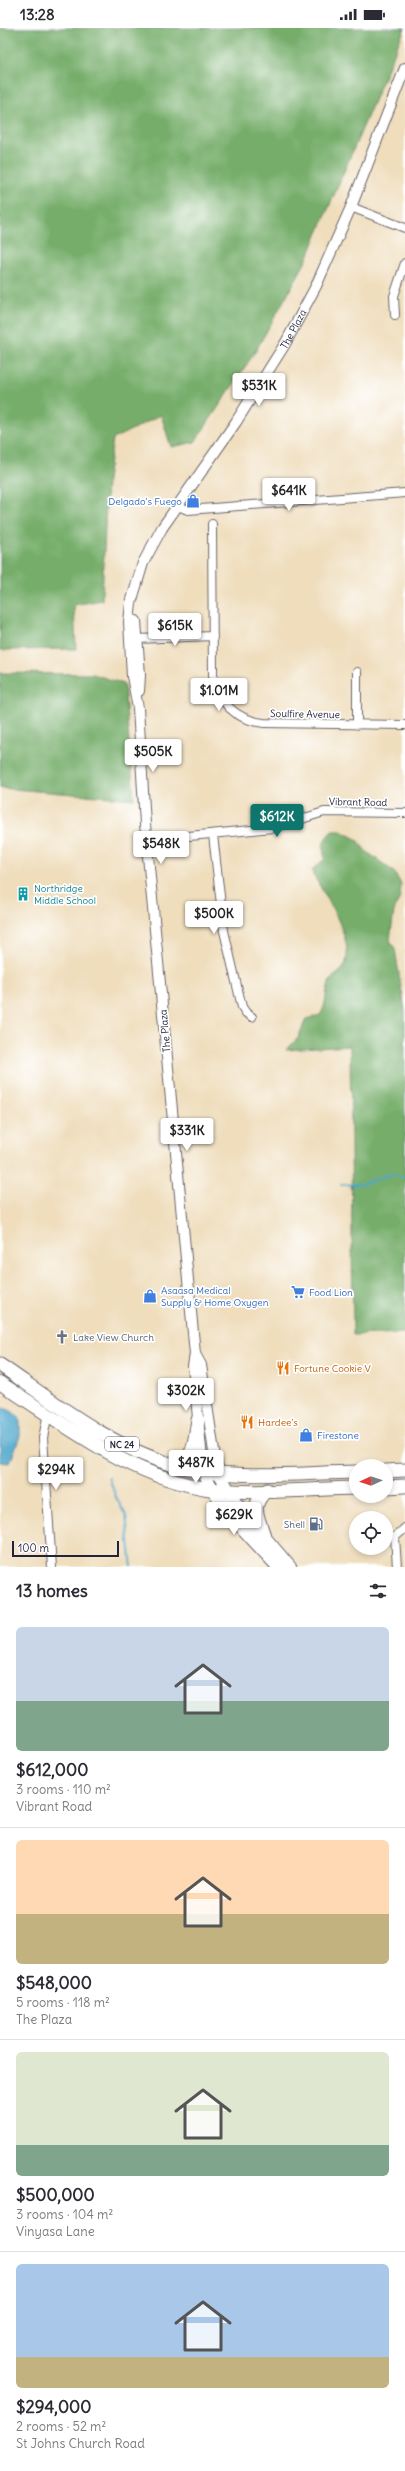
<!DOCTYPE html>
<meta charset="utf-8">
<style>
:root{--surface:#fff;--page:#f2f2f3;--text:#2b2b33;--muted:#7c7c81;--line:#e1e1e2;--accent:#0f766e}
body{margin:0;font-family:Delius,sans-serif;background:var(--page);color:var(--text);height:100vh;display:flex;flex-direction:column;font-size:15px;white-space:nowrap}
*{box-sizing:border-box;margin:0}
p{font-size:13px;color:var(--muted)}
.icon{flex:none;width:22px;height:22px;fill:none;stroke:currentColor;stroke-width:2;stroke-linecap:round;stroke-linejoin:round}
.map{position:relative;height:1539px;overflow:hidden}
.panel{display:flex;flex-direction:column;background:var(--surface);flex:1}
.panel>*{flex:none}
.needle{width:26px;rotate:267deg}
.controls{position:absolute;left:349px;top:1431px;display:grid;gap:8px}
.controls a{display:grid;place-items:center;width:44px;height:44px;border-radius:50%;background:var(--surface);box-shadow:0 2px 6px #0003;font-size:20px}
.scale{position:absolute;left:12px;bottom:10px;width:107px;box-sizing:border-box;padding-left:4px;border:2px solid #22223b;border-top:0;font-size:11px;line-height:14px;white-space:nowrap;color:#22223b;-webkit-text-stroke:3px #fff;paint-order:stroke}
.price{position:absolute;translate:-50% -34px;padding:0 9px;border-radius:4px;background:#fff;color:#222;font-size:13px;line-height:26px;filter:drop-shadow(0 1px 2px #0008)}
.price::after{content:'';position:absolute;left:50%;top:24px;width:12px;height:9px;margin-left:-6px;background:inherit;clip-path:polygon(0 0,100% 0,50% 100%)}
.price.current{background:var(--accent);color:#fff}
ul{padding:0;list-style:none}
li{display:grid;align-content:center;gap:8px;height:212px;padding:0 16px}
li+li{border-top:1px solid var(--line)}
li span{display:grid;place-items:center;height:124px;border-radius:6px;color:#555}
li>.icon{margin-inline-start:auto}
span .icon{width:72px;height:72px;fill:#fffc;stroke-width:1}
li b{font-size:17px}
h2{display:flex;justify-content:space-between;align-items:center;height:48px;padding:0 16px;font-size:17px}
.status{display:flex;justify-content:space-between;align-items:center;height:28px;padding:0 20px;background:var(--surface);direction:ltr}
.status svg{height:11px;fill:currentColor}
.map>svg:first-child{display:block}
</style>
<div class="status"><b>13:28</b><svg viewBox="0 0 49 12"><path d="M0 12V9h3v3zM5 12V6h3v6zM10 12V3h3v9zM15 12V0h3v12zM26 1h20v11H26zM47 4h2v5h-2z"/></svg></div>
<div class="map">
<svg width="405" height="1539" viewBox="0 0 405 1539">
<rect width="100%" height="100%" fill="#fff"/>
<filter id="ink" filterUnits="userSpaceOnUse"><feTurbulence type="fractalNoise" baseFrequency=".025" numOctaves="2"/><feDisplacementMap in="SourceGraphic" scale="8" xChannelSelector="R" yChannelSelector="G"/><feConvolveMatrix kernelMatrix="1 2 1 2 8 2 1 2 1" color-interpolation-filters="sRGB"/></filter>
<filter id="wash" filterUnits="userSpaceOnUse"><feTurbulence type="fractalNoise" baseFrequency=".012" numOctaves="4" result="noise"/><feDisplacementMap in="SourceGraphic" scale="16" xChannelSelector="R" yChannelSelector="G"/><feGaussianBlur stdDeviation="0.9" result="paint"/><feColorMatrix in="noise" values="0 0 0 0 0 0 0 0 0 0 0 0 0 0 0 0 0 1.4 0 .05"/><feComposite in="paint" operator="in"/></filter>
<g filter="url(#wash)">
<rect width="100%" height="100%" fill="#efddbb"/>
<path fill="#76ad6b" stroke="#4c6853" d="M 0,0 L 405,0 L 306,233 L 255,324 L 195,414 L 171,419 L 161,387 L 113,411 L 107,452 L 102,572 L 74,577 L 76,621 L 0,622 Z
M 0,645 L 93,646 L 124,656 L 134,771 L 0,760 Z
M 332,803 L 341,803 L 356,811 L 366,823 L 394,844 L 401,856 L 400,869 L 394,883 L 390,912 L 395,921 L 405,983 L 405,1305 L 353,1307 L 350,1018 L 286,1022 L 298,1010 L 306,991 L 320,987 C 327,977 325,965 329,955 C 333,946 344,944 346,934 C 353,909 325,868 313,846 L 313,841 L 325,831 C 322,817 322,813 332,803 Z"/>
<path fill="#4da6ca" stroke="#386482" d="M 0,1380 C 9,1380 15,1385 20,1391 L 20,1408 L 10,1435 L 0,1434 Z"/>
<g fill="none" stroke-linecap="round" stroke-linejoin="round">
<path stroke="#4da6ca" stroke-width="2" d="M 341,1157 L 362,1156 L 392,1146 L 405,1149
M 109,1449 L 115,1467 L 126,1488 L 132,1539"/>
</g>
</g>
<g filter="url(#ink)">
<g fill="none" stroke-linecap="round" stroke-linejoin="round">
<g stroke="#6a6368" stroke-width="10">
<path id="minor" d="M 351,179 L 405,200
M 395,287 L 394,268 L 405,235
M 178,478 L 188,482 L 405,465
M 212,496 L 213,647 C 217,674 236,692 264,695 L 405,697
M 136,611 L 213,608
M 357,697 L 357,644
M 213,807 L 224,903 L 242,979 L 246,985 L 252,989
M 147,812 L 273,800 L 324,784 L 405,785
M 48,1385 L 43,1410 L 52,1539
M 397,1539 L 395,1509 L 405,1500"/>
</g>
<g stroke="#6a6368" stroke-width="12">
<g id="tertiary">
<path d="M 136,593 L 140,647 L 139,663"/>
<path d="M 195,1326 L 201,1337 L 214,1424 L 219,1444"/>
<path id="s1" d="M 203,1442 L 193,1338 L 195,1326 L 145,796 L 138,680 L 132,648 L 129,594 L 131,575 L 143,535 L 162,500 L 236,394 L 285,316 L 316,258 L 351,179 L 405,40"/>
</g>
</g>
<g stroke="#6a6368" stroke-width="14">
<path id="secondary" d="M 203,1442 C 219,1480 251,1509 278,1539
M 219,1444 L 234,1473 L 290,1539"/>
</g>
<g stroke="#6a6368" stroke-width="15">
<path id="primary" d="M 0,1337 C 54,1374 110,1419 174,1437 C 232,1453 296,1445 356,1444
M 0,1355 C 66,1397 129,1449 210,1461 C 257,1467 308,1461 356,1460
M 175,1437 C 197,1430 194,1412 198,1392
M 386,1443 L 405,1442
M 386,1459 L 405,1458
M 264,1508 C 258,1488 249,1478 267,1462"/>
</g>
<use href="#minor" stroke="#fff" stroke-width="8"/>
<use href="#tertiary" stroke="#fff" stroke-width="10"/>
<use href="#secondary" stroke="#fff" stroke-width="12"/>
<use href="#primary" stroke="#fff" stroke-width="13"/>
</g>
</g>
<defs>
<g id="shop-bare" transform="scale(1.08)"><path d="M-5-2.5h2.3a2.7 3.5 0 0 1 5.4 0H5L5.5 6h-11ZM-1.5-2.5h3a1.5 2.3 0 0 0-3 0Z" fill="#3f7fe0" stroke="#fff" stroke-width="2.5" paint-order="stroke"/></g>
<g id="building-bare" transform="scale(1.08)"><path d="M-4-6H4V6H1V3H-1V6H-4ZM-2.5-4.3h1.7v1.8h-1.7ZM.8-4.3h1.7v1.8H.8ZM-2.5-1h1.7V.8h-1.7ZM.8-1h1.7V.8H.8Z" fill="#0f9aa8" stroke="#fff" stroke-width="2.5" paint-order="stroke"/></g>
<g id="supermarket-bare" transform="scale(1.08)"><path d="M-6-5.5h2.5l.6 2H6L4.5 2H-2.5L-4.4-4H-6ZM-1.5 3.2a1.3 1.3 0 1 0 .1 0ZM3 3.2a1.3 1.3 0 1 0 .1 0Z" fill="#3f7fe0" stroke="#fff" stroke-width="2.5" paint-order="stroke"/></g>
<g id="church-bare" transform="scale(1.08)"><path d="M-1.2-6h2.4v3.5h3.3v2.4h-3.3V6h-2.4V-.1h-3.3v-2.4h3.3Z" fill="#6b7280" stroke="#fff" stroke-width="2.5" paint-order="stroke"/></g>
<g id="restaurant-bare" transform="scale(1.08)"><path d="M-5-6h1v4h1v-4h1v4h1v-4h1v5L-1.5 .5V6h-2V.5L-5-1ZM5-6V6H3V1.5H1.5Q1.5-4 5-6Z" fill="#e8710a" stroke="#fff" stroke-width="2.5" paint-order="stroke"/></g>
<g id="fuel-bare" transform="scale(1.08)"><path d="M-5.5-6h7V0h2V4h1.3V-2.5L3-4.5l.8-.8L6-3V5H2.5V1h-1V6h-7ZM-4.2-4.7v3.2H.2V-4.7Z" fill="#5c6f8a" stroke="#fff" stroke-width="2.5" paint-order="stroke"/></g>
</defs>
<g fill-rule="evenodd">
<use href="#shop-bare" x="193" y="473"/>
<use href="#building-bare" x="23" y="866"/>
<use href="#supermarket-bare" x="298" y="1264"/>
<use href="#shop-bare" x="150" y="1268"/>
<use href="#church-bare" x="62" y="1309"/>
<use href="#restaurant-bare" x="283" y="1340"/>
<use href="#restaurant-bare" x="247" y="1394"/>
<use href="#shop-bare" x="306" y="1407"/>
<use href="#fuel-bare" x="316" y="1496"/>
</g>
<g text-anchor="middle" dominant-baseline="central" stroke-width="3.5" stroke-linejoin="round" paint-order="stroke">
<rect fill="#fff" stroke="#646476" stroke-width="1" x="105" y="1409" width="34" height="14" rx="3"/>
<g font-size="9" font-weight="bold" fill="#22223b">
<text x="122" y="1416">NC 24</text>
</g>
<g font-size="10" fill="#22223b" stroke="#fff">
<text stroke="none"><textPath href="#s1" startOffset="1191">The Plaza</textPath></text>
<text transform="translate(305 686) rotate(1)">Soulfire Avenue</text>
<text transform="translate(358 774) rotate(1)">Vibrant Road</text>
<text transform="translate(165 1003) rotate(-95)">The Plaza</text>
</g>
<g font-size="10" fill="#366cbe" stroke="#fff" text-anchor="start">
<text x="182" y="473" text-anchor="end">Delgado's Fuego</text>
<text x="161" y="1262">Asaasa Medical<tspan x="161" dy="12">Supply &amp; Home Oxygen</tspan></text>
<text x="309" y="1264">Food Lion</text>
<text x="317" y="1407">Firestone</text>
</g>
<g font-size="10" fill="#0d838f" stroke="#fff" text-anchor="start">
<text x="34" y="860">Northridge<tspan x="34" dy="12">Middle School</tspan></text>
</g>
<g font-size="10" fill="#5b616d" stroke="#fff" text-anchor="start">
<text x="73" y="1309">Lake View Church</text>
</g>
<g font-size="10" fill="#c56008" stroke="#fff" text-anchor="start">
<text x="294" y="1340">Fortune Cookie V</text>
<text x="258" y="1394">Hardee's</text>
</g>
<g font-size="10" fill="#4e5e75" stroke="#fff" text-anchor="end">
<text x="305" y="1496">Shell</text>
</g>
</g>
</svg>
<div class="controls">
<a><svg class="needle" viewBox="-14 -14 28 28"><path d="M0-13l5 13h-10z" fill="#e53935"/><path d="M0 13l5-13h-10z" fill="#7c7c81"/></svg></a>
<a><svg class="icon" aria-label="locate" viewBox="0 0 24 24"><circle cx="12" cy="12" r="6"/><path d="M12 2v4M12 18v4M2 12h4M18 12h4"/></svg></a>
</div>
<div class="scale">100 m</div>
<b class="price" style="left:259px;top:379px">$531K</b>
<b class="price" style="left:289px;top:484px">$641K</b>
<b class="price" style="left:175px;top:619px">$615K</b>
<b class="price" style="left:219px;top:684px">$1.01M</b>
<b class="price" style="left:153px;top:745px">$505K</b>
<b class="price current" style="left:277px;top:810px">$612K</b>
<b class="price" style="left:161px;top:837px">$548K</b>
<b class="price" style="left:214px;top:907px">$500K</b>
<b class="price" style="left:187px;top:1124px">$331K</b>
<b class="price" style="left:186px;top:1384px">$302K</b>
<b class="price" style="left:196px;top:1456px">$487K</b>
<b class="price" style="left:56px;top:1463px">$294K</b>
<b class="price" style="left:234px;top:1508px">$629K</b>
</div>
<section class="panel">
<h2>13 homes<svg class="icon" aria-label="filters" viewBox="0 0 24 24"><path d="M4 7h16M4 17h16"/><circle cx="9" cy="7" r="2"/><circle cx="15" cy="17" r="2"/></svg></h2>
<ul>
<li><span style="background:linear-gradient(#c9d6e8 60%,#7fa58c 0)"><svg class="icon" aria-label="home" viewBox="0 0 24 24"><path d="M3 11l9-7 9 7M6 9v11h12V9"/></svg></span><div><b>$612,000</b><p>3 rooms · 110 m²</p><p>Vibrant Road</p></div></li>
<li><span style="background:linear-gradient(#ffd9b3 60%,#c2b280 0)"><svg class="icon" aria-label="home" viewBox="0 0 24 24"><path d="M3 11l9-7 9 7M6 9v11h12V9"/></svg></span><div><b>$548,000</b><p>5 rooms · 118 m²</p><p>The Plaza</p></div></li>
<li><span style="background:linear-gradient(#dfe7d0 75%,#7fa58c 0)"><svg class="icon" aria-label="home" viewBox="0 0 24 24"><path d="M3 11l9-7 9 7M6 9v11h12V9"/></svg></span><div><b>$500,000</b><p>3 rooms · 104 m²</p><p>Vinyasa Lane</p></div></li>
<li><span style="background:linear-gradient(#a9c7e8 75%,#c2b280 0)"><svg class="icon" aria-label="home" viewBox="0 0 24 24"><path d="M3 11l9-7 9 7M6 9v11h12V9"/></svg></span><div><b>$294,000</b><p>2 rooms · 52 m²</p><p>St Johns Church Road</p></div></li>
</ul>
</section>
